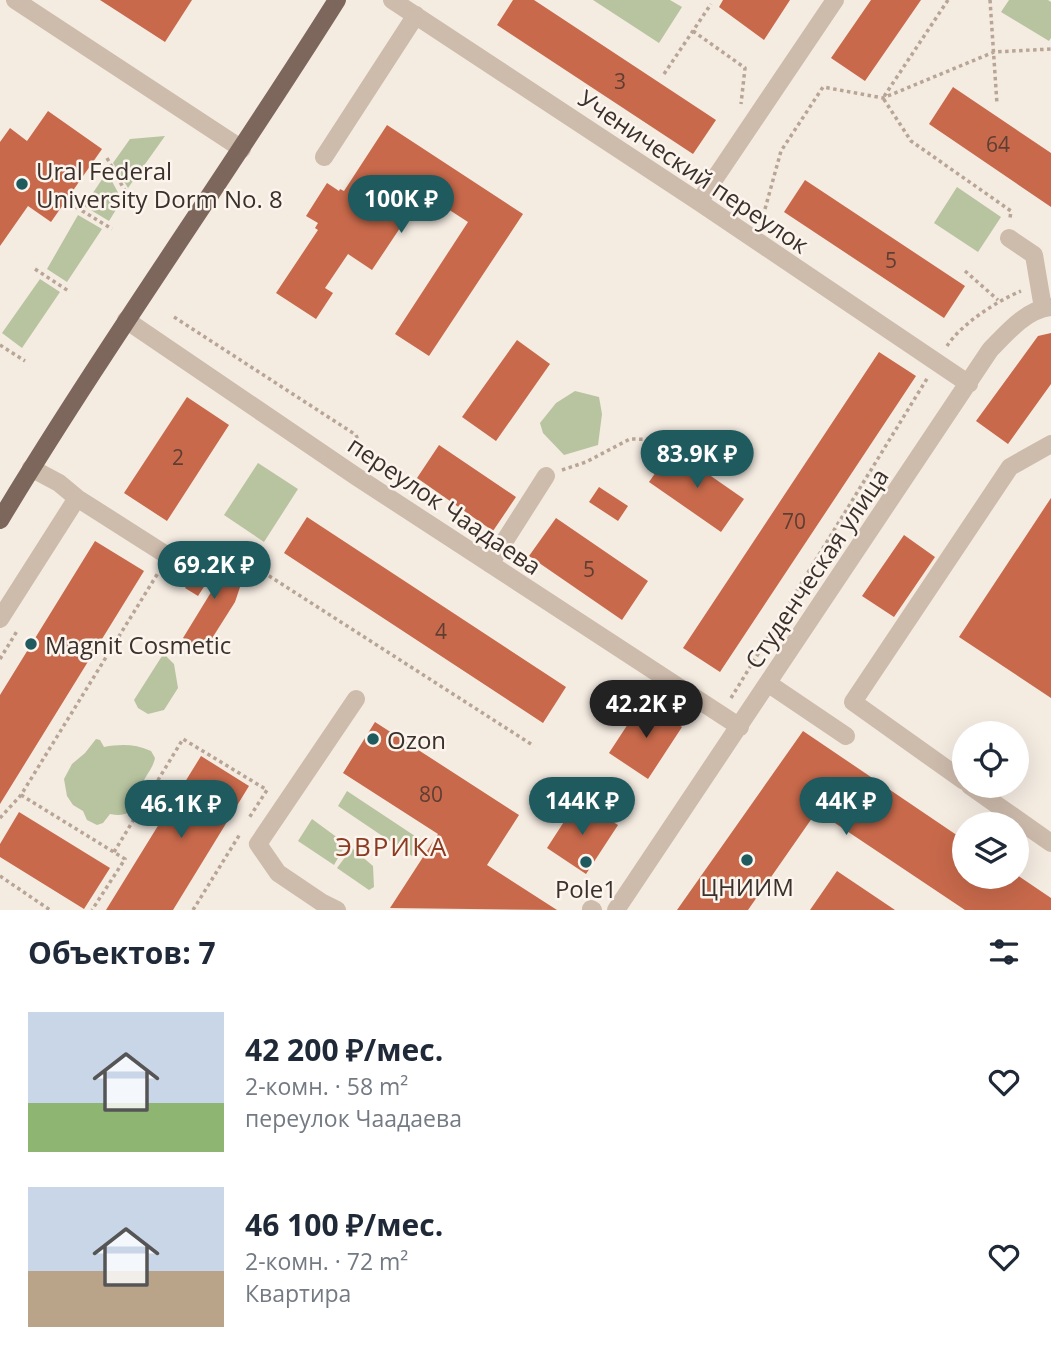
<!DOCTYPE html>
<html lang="ru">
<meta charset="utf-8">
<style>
:root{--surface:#fff;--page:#f6f6f7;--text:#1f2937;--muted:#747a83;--accent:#1f5a5e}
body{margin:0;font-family:"Open Sans",sans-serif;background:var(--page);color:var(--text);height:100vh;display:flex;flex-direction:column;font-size:26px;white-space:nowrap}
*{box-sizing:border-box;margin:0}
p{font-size:23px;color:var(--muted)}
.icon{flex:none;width:38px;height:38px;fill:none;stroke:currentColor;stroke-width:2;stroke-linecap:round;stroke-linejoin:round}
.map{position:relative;height:910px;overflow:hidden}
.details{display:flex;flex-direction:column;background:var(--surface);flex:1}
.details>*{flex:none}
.buttons{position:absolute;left:952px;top:721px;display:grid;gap:14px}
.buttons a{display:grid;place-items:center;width:77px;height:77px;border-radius:50%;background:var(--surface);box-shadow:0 7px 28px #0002;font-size:35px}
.price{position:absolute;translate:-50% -60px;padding:0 16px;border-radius:24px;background:var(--accent);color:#fff;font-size:23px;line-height:46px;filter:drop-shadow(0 2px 4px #0008)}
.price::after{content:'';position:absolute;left:50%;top:42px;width:21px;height:16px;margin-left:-10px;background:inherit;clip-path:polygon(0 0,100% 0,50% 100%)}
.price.current{background:#222;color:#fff}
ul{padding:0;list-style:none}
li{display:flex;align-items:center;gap:21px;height:175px;padding:0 28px}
li span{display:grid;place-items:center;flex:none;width:196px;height:140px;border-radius:0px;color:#555}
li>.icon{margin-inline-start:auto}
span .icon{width:84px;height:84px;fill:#fffc;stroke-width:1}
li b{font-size:30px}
h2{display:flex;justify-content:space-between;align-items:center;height:84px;padding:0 28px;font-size:30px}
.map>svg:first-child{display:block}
</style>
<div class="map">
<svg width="1051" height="910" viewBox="0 0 1051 910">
<rect width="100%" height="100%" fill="#f4ebe1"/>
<path fill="#b8c4a0" d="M 593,0 L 670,0 L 682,7 L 659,43 Z
M 1009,0 L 1048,0 L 1051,2 L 1051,38 L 1049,41 L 1001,12 Z
M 165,136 L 128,188 L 113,163 L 130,139 Z
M 107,172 L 122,200 L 109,221 L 84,206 Z
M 957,187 L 1001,217 L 978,252 L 934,223 Z
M 78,215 L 102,229 L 67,282 L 47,269 Z
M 40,279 L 60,292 L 22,348 L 2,333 Z
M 575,391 L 599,397 L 602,414 L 598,445 L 564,455 L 543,433 L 540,423 L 556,403 Z
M 258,463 L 298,489 L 264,542 L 224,515 Z
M 165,655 L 174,664 L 178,688 L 164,710 L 148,714 L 138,708 L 134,700 L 162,656 Z
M 96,739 L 100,740 L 104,747 C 121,744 135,744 151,751 L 155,758 C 153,768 146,775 142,784 C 135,802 136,819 110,814 L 103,823 L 97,825 L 87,820 L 83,811 L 73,805 L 67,796 L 64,779 L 72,764 L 85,753 Z
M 347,791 L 424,842 L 415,858 L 338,806 Z
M 312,819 L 346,844 L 334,865 L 298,841 Z
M 352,848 L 373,866 L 374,887 L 369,890 L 337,868 Z"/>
<path fill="#c8694b" d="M 100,0 L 192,0 L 165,42 Z
M 513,0 L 534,0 L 716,120 L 693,154 L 497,25 Z
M 723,0 L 790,0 L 764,40 L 719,7 Z
M 871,0 L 921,0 L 865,81 L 831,58 Z
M 953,87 L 1051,153 L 1051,207 L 929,124 Z
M 48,111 L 102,149 L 51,222 L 28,206 L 0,246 L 0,142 L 10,128 L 27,141 Z
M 387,125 L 523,214 L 429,356 L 395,334 L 468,222 L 400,178 L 381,206 L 404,222 L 372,270 L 348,254 L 325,288 L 333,293 L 316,319 L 276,293 L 318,230 L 315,228 L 318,223 L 306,216 L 327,183 L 339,191 L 340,189 L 344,191 Z
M 805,180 L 965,286 L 944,318 L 784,212 Z
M 1051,333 L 1051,384 L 1008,444 L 976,421 L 1038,336 Z
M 517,340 L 550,364 L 496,441 L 462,417 Z
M 879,352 L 916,376 L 720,672 L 683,648 Z
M 187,397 L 229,425 L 167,521 L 124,493 Z
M 439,445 L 516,497 L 493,531 L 417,478 Z
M 672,449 L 744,499 L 721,532 L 649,482 Z
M 599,487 L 628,506 L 618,521 L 589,502 Z
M 1051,498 L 1051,698 L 959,637 Z
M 307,517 L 566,687 L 543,723 L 284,553 Z
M 556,518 L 648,581 L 622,620 L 529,556 Z
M 904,535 L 935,557 L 894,617 L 862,596 Z
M 95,541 L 144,571 L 0,804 L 0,695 Z
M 209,552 L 231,567 L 237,575 L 240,587 L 235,602 L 204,651 L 183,638 L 213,589 L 212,582 L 196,572 Z
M 194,574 L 207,582 L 198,596 L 185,588 Z
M 643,701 L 682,727 L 648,779 L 609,753 Z
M 375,722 L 519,815 L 487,865 L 557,910 L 390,908 L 438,834 L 343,773 Z
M 803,731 L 964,840 L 964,877 L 1017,875 L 1051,898 L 1051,910 L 965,910 L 817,811 L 748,910 L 677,910 Z
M 201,756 L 249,786 L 173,910 L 106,910 Z
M 578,800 L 618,825 L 586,874 L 547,848 Z
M 19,812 L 110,868 L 84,909 L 0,857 L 0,844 Z
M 837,871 L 895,910 L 810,910 Z"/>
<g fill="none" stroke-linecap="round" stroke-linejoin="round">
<path stroke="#b9a596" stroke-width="3.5" stroke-dasharray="3.5 3.5" stroke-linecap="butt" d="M 948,0 L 883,98 L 911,141 L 1011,211 L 1010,218
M 990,0 L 997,104
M 693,31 L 745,68 L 741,104
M 664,74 L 711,4
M 107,158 L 130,200
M 76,207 L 112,229
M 765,209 L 781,151 L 823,87 L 883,98 L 994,52 L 1051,49
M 35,269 L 70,292
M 965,271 L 998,300
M 174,317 L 356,435 L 364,457
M 0,345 L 25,361
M 947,346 C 961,324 997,301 1021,291
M 562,470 L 586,462 L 630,439 L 682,440
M 263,572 L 534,746
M 0,659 L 17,631
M 731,698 L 928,377
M 21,795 L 125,859 L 92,910
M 0,818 L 21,795 L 158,573
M 114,852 L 183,739 L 267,790 L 249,818
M 0,876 L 50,910
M 193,910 L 240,834"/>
<path stroke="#cdbbac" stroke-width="18" d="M 15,0 L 242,149
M 392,0 L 699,202 L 969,384
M 324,157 L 416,15
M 699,202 L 835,0
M 1009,238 L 1034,255 L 1043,308
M 126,320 L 357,477 L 740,727
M 31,468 L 59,483 L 77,498 L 168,556 L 203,562
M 490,564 L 546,476
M 0,619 L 77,498
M 769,684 L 846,736
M 964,781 L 853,702 L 1010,467 L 1051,444
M 970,786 L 1051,843
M 591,909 L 593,910
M 337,910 L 321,902 L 278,873 L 258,844 L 356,699
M 616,910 L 990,350 C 1007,333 1025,310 1051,307"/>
<path stroke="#7d675c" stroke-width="18" d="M 0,520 C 107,343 227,175 337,0"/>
</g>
<g fill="#1f5a5e" stroke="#fbf5ee" stroke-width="2.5">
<circle cx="22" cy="184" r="7"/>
<circle cx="31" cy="644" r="7"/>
<circle cx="373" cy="739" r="7"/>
<circle cx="747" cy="860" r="7"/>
<circle cx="586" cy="862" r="7"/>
</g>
<g text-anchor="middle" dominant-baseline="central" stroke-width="5" stroke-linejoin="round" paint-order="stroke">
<g font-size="21" fill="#5e3e33">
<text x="620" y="81">3</text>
<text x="998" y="144">64</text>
<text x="891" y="260">5</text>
<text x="178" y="457">2</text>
<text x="794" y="521">70</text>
<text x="589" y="569">5</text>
<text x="441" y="631">4</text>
<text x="431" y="794">80</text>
</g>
<g font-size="24" fill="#3b302b" stroke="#fbf5ee" text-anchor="start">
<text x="36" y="170">Ural Federal<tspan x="36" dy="28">University Dorm No. 8</tspan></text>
<text x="45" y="644">Magnit Cosmetic</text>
<text x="387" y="739">Ozon</text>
<text x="747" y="886" text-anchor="middle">ЦНИИМ</text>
<text x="586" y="888" text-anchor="middle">Pole1</text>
</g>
<g font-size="24" fill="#3b302b" stroke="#fbf5ee">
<text transform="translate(694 171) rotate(34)">Ученический переулок</text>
<text transform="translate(445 505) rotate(34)">переулок Чаадаева</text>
<text transform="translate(816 568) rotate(-56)">Студенческая улица</text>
</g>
<g font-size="26" letter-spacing="2" fill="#8c3b22" stroke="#fbf5ee">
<text x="392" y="846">ЭВРИКА</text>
</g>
</g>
</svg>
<div class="buttons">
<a><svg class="icon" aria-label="locate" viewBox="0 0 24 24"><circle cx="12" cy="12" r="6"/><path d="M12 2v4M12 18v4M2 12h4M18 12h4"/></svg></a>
<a><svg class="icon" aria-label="layers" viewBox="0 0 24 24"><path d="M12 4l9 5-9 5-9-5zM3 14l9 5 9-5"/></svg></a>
</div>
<b class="price" style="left:401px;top:235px">100K ₽</b>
<b class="price" style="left:697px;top:490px">83.9K ₽</b>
<b class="price" style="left:214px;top:601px">69.2K ₽</b>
<b class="price current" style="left:646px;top:740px">42.2K ₽</b>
<b class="price" style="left:582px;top:837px">144K ₽</b>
<b class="price" style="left:846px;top:837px">44K ₽</b>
<b class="price" style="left:181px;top:840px">46.1K ₽</b>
</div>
<section class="details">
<h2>Объектов: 7<svg class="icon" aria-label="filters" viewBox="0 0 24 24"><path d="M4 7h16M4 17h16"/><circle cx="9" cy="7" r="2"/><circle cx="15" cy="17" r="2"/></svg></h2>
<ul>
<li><span style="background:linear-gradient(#c9d6e8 65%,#8fb573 0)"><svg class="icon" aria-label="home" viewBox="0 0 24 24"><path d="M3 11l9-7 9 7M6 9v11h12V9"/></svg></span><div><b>42 200 ₽/мес.</b><p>2-комн. · 58 m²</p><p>переулок Чаадаева</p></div><svg class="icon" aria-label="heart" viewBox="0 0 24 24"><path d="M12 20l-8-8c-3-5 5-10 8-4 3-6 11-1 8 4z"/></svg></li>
<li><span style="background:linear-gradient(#c9d6e8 60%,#b9a48a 0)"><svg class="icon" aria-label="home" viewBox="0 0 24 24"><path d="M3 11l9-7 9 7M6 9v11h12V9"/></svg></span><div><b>46 100 ₽/мес.</b><p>2-комн. · 72 m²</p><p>Квартира</p></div><svg class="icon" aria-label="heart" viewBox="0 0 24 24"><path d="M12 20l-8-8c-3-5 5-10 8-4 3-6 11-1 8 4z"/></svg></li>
</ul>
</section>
